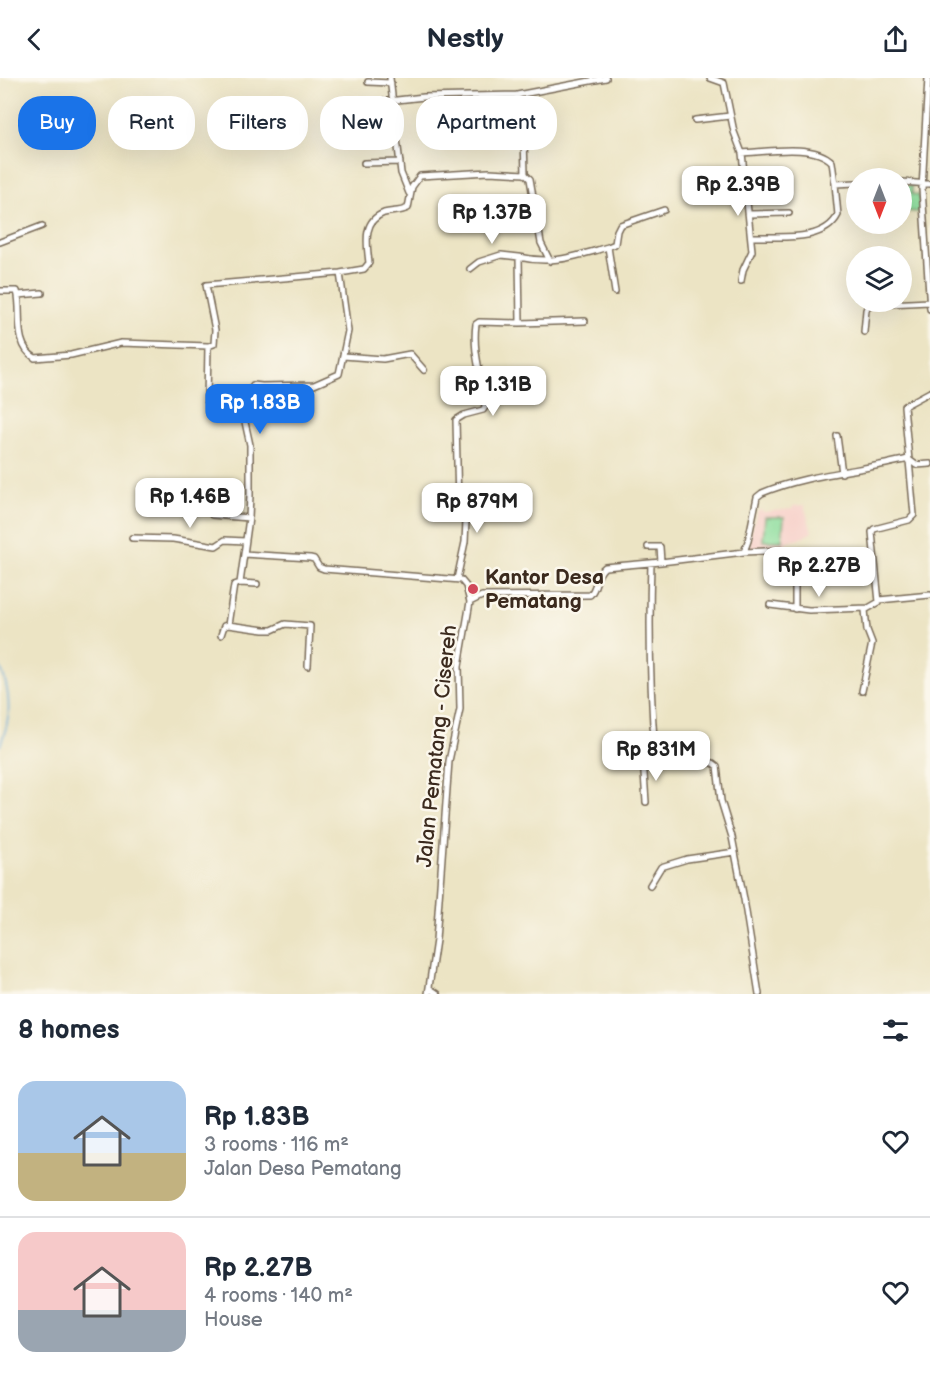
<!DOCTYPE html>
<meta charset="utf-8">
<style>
:root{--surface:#fff;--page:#f2f2f3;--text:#1f2937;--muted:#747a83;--line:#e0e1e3;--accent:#1a73e8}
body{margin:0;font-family:"Balsamiq Sans",sans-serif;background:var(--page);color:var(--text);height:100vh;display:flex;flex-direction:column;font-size:22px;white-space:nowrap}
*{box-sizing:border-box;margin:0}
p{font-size:20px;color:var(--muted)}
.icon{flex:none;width:33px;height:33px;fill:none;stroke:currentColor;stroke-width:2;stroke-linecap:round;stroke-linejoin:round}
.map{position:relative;height:916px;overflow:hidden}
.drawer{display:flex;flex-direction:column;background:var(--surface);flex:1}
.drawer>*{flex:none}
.banner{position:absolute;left:18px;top:18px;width:600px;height:54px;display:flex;gap:12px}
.needle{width:39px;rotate:180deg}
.tools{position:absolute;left:846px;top:90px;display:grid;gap:12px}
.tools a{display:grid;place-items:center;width:66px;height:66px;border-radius:50%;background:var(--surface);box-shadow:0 6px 24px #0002;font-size:30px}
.price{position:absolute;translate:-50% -51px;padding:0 14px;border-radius:12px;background:#fff;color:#222;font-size:20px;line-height:39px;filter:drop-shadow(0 2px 3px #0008)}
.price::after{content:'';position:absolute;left:50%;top:36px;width:18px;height:14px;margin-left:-9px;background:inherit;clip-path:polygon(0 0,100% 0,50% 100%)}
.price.current{background:var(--accent);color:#fff}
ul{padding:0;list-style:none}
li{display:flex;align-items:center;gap:18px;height:150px;padding:0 18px}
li+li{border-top:2px solid var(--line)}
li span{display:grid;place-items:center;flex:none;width:168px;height:120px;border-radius:18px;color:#555}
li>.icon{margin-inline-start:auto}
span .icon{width:72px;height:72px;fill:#fffc;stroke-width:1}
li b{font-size:26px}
h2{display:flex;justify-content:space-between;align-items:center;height:72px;padding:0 18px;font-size:26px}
.pill{padding:0 21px;border-radius:24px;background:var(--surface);box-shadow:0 6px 24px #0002;font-size:21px;line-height:54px}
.pill.current{background:var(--accent);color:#fff}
header{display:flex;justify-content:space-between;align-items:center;height:78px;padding:0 18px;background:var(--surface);font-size:27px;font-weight:800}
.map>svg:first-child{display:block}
</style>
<header><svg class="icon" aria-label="back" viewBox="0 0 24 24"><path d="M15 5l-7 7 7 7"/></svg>Nestly<svg class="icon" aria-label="share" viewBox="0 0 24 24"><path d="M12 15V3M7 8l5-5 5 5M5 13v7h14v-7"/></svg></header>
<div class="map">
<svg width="930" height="916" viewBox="0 0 930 916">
<rect width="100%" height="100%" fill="#fbf7ec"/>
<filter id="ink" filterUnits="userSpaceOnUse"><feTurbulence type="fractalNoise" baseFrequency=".0167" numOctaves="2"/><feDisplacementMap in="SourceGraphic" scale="12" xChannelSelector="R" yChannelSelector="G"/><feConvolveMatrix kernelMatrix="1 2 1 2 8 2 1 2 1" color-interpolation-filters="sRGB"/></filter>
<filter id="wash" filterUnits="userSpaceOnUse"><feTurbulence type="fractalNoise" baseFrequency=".008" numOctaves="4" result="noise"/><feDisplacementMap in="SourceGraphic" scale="24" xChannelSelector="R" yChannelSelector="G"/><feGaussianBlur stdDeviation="1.35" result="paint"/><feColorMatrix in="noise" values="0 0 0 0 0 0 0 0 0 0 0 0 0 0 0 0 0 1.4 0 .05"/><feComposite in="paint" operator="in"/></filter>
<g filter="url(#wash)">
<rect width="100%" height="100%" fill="#ece4c4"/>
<path fill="#f7d0c9" d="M 804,427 L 812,454 L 798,462 L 787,463 L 787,465 L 777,469 L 749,472 L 749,463 L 756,437 L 759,432 L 764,434 L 792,431 L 793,428 Z"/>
<path fill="#8ede9e" stroke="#64845e" stroke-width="1.5" d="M 902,108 L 912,108 L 912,116 L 919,117 L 919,134 L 902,133 Z
M 765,439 L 784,439 L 782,463 L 763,463 Z"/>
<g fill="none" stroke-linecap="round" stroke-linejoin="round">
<path stroke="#66a9db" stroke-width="1.5" d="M 0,588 C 7,604 11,626 7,645 C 6,653 2,660 0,668"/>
</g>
</g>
<g filter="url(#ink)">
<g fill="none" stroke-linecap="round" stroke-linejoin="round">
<g stroke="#796b58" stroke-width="8">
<path id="street" d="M 390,0 L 401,95 L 409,115
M 710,0 L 724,5 L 734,54 L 742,75
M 928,0 L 922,111 L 930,231
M 368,4 L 391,5
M 370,25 L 424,19 L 517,17
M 695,42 L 730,38
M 742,75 C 767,74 814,65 832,84 L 835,106 L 856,105
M 364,85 L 400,84
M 525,96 L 530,101 L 541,165 L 550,183
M 902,104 L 930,106
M 749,136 L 789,135
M 752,159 C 778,158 824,165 838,137 L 835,106
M 0,164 L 42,148
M 608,169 L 615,214
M 470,191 L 479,184 L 501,177 L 519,179
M 741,203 L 743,192 L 752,173 L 742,75
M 0,213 L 17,213 C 23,234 12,266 35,280 L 71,277 L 121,265 L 208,268 L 214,266 L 215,252 L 206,207 L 340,195 L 364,191 L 369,185 C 367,166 362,143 384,135 C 392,133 400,134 408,130 L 412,109 L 420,98 L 489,94 L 525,96 L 524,59 L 517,17 L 606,0
M 18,217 L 42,215
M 520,245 L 585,243
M 864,254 L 866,232 L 868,227 L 929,224
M 208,268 L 207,322 L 243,322 L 245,344 L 250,367 L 250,417 L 249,440 L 240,505
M 343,278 L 383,281 L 410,276 L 424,292
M 246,321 L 253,307 L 262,308
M 243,322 L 255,320 L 262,308 L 314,307 L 339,296 L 348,253 L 340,195
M 837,358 L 842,395
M 908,381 L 916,387 L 930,386
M 189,428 L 209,429 L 212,437 L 249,440
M 132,460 L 173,461 L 216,468 L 225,462 L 245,463
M 648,469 L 660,469 L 661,484
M 744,474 L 785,472 L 798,477 L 800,485 L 795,502 L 795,531
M 244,476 L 310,480 L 314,481 L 319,489 L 324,491 L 461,502 L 466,508 L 470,524 L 459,588 L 460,631 L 449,683 L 436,862 L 428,916
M 651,485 C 649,549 650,612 655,675 L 659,680 L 713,685 L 717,688 L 721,723 L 732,759 L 744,821 L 759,916
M 457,501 L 465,464 L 466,443 L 458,428 L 456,342 L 464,337 L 483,332 L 485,329 C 483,300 472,276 476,246 L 479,244 L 520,245 L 519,179 C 553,187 576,178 608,169 L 615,166 L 617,153 L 620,147 L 664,132
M 879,522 L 930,517
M 470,524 L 482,518 L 590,517 C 598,509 595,496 605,489 L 661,484 L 744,474 L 748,463 L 757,419 L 762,415 C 807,396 861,393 908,381
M 770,527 L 809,532 L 868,530
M 228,547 L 264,552 L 272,552 L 285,546 L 310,548 L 308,588
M 221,557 L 224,548 L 228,547 L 234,507 L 240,505 L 257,506
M 862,613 L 872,565 L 867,552 L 865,532 L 879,524 L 872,454 L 874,451 L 909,442 L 914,437 L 904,328 L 930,314
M 646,724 L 643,681 L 646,677 L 655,675
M 650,807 L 661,789 L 687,781 L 735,774
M 429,910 L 438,916"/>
</g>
<use href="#street" stroke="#fff" stroke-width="5"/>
</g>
</g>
<circle fill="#d1495b" stroke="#fbf7ec" stroke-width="2" cx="473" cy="511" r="6"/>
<g text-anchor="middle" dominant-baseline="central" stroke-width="5" stroke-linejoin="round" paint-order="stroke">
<g font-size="21" font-weight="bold" fill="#3b2a1e" stroke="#fbf7ec" text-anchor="start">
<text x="485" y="499">Kantor Desa<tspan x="485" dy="24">Pematang</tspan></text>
</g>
<g font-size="21" fill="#3b2a1e" stroke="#fbf7ec">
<text transform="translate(437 668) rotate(-84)">Jalan Pematang - Cisereh</text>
</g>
</g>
</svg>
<div class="tools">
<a><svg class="needle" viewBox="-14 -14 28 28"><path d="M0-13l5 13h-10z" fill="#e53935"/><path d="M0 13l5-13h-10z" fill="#747a83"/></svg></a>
<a><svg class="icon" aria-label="layers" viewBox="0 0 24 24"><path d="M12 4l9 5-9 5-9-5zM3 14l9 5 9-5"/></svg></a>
</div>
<b class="price" style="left:738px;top:139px">Rp 2.39B</b>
<b class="price" style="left:492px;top:167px">Rp 1.37B</b>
<b class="price" style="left:493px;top:339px">Rp 1.31B</b>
<b class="price current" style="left:260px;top:357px">Rp 1.83B</b>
<b class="price" style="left:190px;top:451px">Rp 1.46B</b>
<b class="price" style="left:477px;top:456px">Rp 879M</b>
<b class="price" style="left:819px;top:520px">Rp 2.27B</b>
<b class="price" style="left:656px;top:704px">Rp 831M</b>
<div class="banner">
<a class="pill current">Buy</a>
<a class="pill">Rent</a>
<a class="pill">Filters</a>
<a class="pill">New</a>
<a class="pill">Apartment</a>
</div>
</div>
<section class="drawer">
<h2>8 homes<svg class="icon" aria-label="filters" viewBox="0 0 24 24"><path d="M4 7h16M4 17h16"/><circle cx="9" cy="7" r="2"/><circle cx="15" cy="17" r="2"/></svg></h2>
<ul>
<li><span style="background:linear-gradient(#a9c7e8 60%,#c2b280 0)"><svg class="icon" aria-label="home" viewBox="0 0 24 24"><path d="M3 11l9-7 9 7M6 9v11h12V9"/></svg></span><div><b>Rp 1.83B</b><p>3 rooms · 116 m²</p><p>Jalan Desa Pematang</p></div><svg class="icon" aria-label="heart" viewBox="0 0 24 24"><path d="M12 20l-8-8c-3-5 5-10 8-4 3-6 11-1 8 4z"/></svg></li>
<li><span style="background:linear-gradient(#f6c9c9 65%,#9aa5b1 0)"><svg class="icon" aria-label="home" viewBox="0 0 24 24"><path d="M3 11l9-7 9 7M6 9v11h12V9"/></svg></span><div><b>Rp 2.27B</b><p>4 rooms · 140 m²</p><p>House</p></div><svg class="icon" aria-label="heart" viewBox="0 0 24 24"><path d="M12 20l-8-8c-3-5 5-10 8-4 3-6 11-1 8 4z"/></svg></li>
</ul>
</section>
